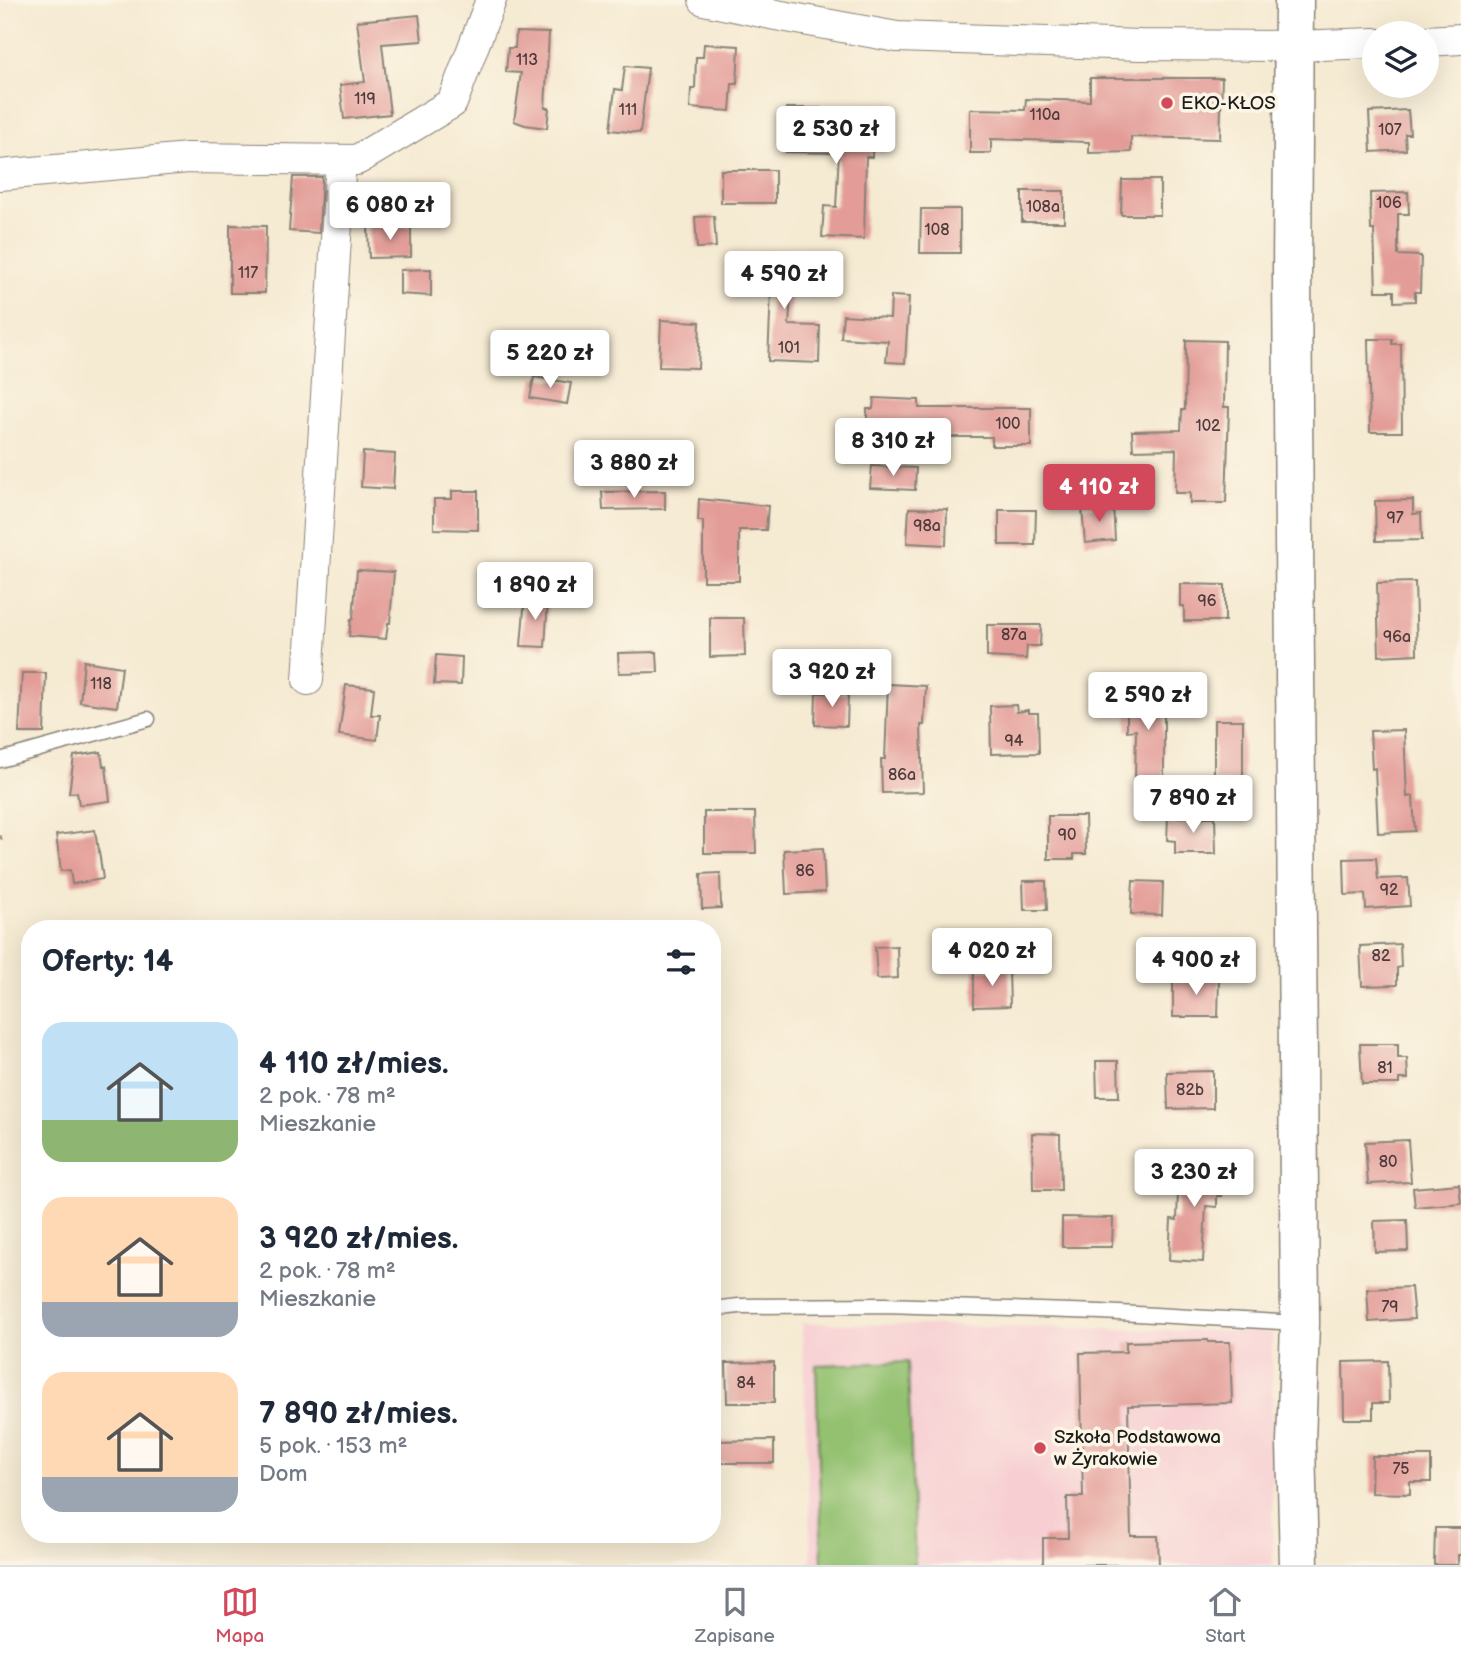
<!DOCTYPE html>
<html lang="pl">
<meta charset="utf-8">
<style>
:root{--surface:#fff;--page:#f6f6f7;--text:#1f2937;--muted:#747a83;--line:#e0e1e3;--accent:#d1495b}
body{margin:0;font-family:"Balsamiq Sans",sans-serif;background:var(--page);color:var(--text);height:100vh;display:flex;flex-direction:column;font-size:26px;white-space:nowrap}
*{box-sizing:border-box;margin:0}
p{font-size:23px;color:var(--muted)}
.icon{flex:none;width:38px;height:38px;fill:none;stroke:currentColor;stroke-width:2;stroke-linecap:round;stroke-linejoin:round}
.map{position:relative;flex:1;overflow:hidden}
.side{position:absolute;left:21px;top:920px;width:700px;height:623px;display:flex;flex-direction:column;background:var(--surface);border-radius:28px;box-shadow:0 7px 28px #0002}
.side>*{flex:none}
.fabs{position:absolute;left:1362px;top:21px;display:grid;gap:14px}
.fabs a{display:grid;place-items:center;width:77px;height:77px;border-radius:50%;background:var(--surface);box-shadow:0 7px 28px #0002;font-size:35px}
.price{position:absolute;translate:-50% -60px;padding:0 16px;border-radius:7px;background:#fff;color:#222;font-size:23px;line-height:46px;filter:drop-shadow(0 2px 4px #0008)}
.price::after{content:'';position:absolute;left:50%;top:42px;width:21px;height:16px;margin-left:-10px;background:inherit;clip-path:polygon(0 0,100% 0,50% 100%)}
.price.selected{background:var(--accent);color:#fff}
ul{padding:0;list-style:none}
li{display:flex;align-items:center;gap:21px;height:175px;padding:0 21px}
li span{display:grid;place-items:center;flex:none;width:196px;height:140px;border-radius:21px;color:#555}
li>.icon{margin-inline-start:auto}
span .icon{width:84px;height:84px;fill:#fffc;stroke-width:1}
li b{font-size:30px}
h2{display:flex;justify-content:space-between;align-items:center;height:84px;padding:0 21px;font-size:30px}
.tabs{display:flex;justify-content:space-around;align-items:center;height:98px;border-top:2px solid var(--line);background:var(--surface);font-size:19px;color:var(--muted)}
.tabs a{display:grid;justify-items:center;gap:4px}
.tabs .selected{color:var(--accent)}
.map>svg:first-child{display:block}
</style>
<div class="map">
<svg width="1461" height="1565" viewBox="0 0 1461 1565">
<rect width="100%" height="100%" fill="#fcf5e5"/>
<filter id="ink" filterUnits="userSpaceOnUse"><feTurbulence type="fractalNoise" baseFrequency=".0143" numOctaves="2"/><feDisplacementMap in="SourceGraphic" scale="14" xChannelSelector="R" yChannelSelector="G"/><feConvolveMatrix kernelMatrix="1 2 1 2 8 2 1 2 1" color-interpolation-filters="sRGB"/></filter>
<filter id="wash" filterUnits="userSpaceOnUse"><feTurbulence type="fractalNoise" baseFrequency=".00686" numOctaves="4" result="noise"/><feDisplacementMap in="SourceGraphic" scale="28" xChannelSelector="R" yChannelSelector="G"/><feGaussianBlur stdDeviation="1.57" result="paint"/><feColorMatrix in="noise" values="0 0 0 0 0 0 0 0 0 0 0 0 0 0 0 0 0 1.4 0 .05"/><feComposite in="paint" operator="in"/></filter>
<g filter="url(#wash)">
<rect width="100%" height="100%" fill="#f5ead2"/>
<path fill="#f7cfd3" d="M 802,1323 L 1272,1332 L 1273,1565 L 811,1565 Z"/>
<path fill="#93c170" stroke="#586e46" stroke-width="2" d="M 908,1362 L 915,1565 L 822,1565 L 816,1365 Z"/>
<g id="blocks">
<path fill="#e39c98" d="M 419,15 L 422,41 L 382,44 L 390,114 L 344,119 L 340,85 L 365,82 L 357,21 Z
M 516,32 L 549,33 L 545,108 L 549,108 L 547,128 L 525,125 L 514,121 L 521,73 L 506,72 L 508,48 L 515,48 Z
M 704,44 L 739,46 L 737,84 L 732,84 L 730,111 L 690,108 L 691,89 L 695,89 L 696,57 L 703,57 Z
M 625,66 L 648,68 L 640,133 L 610,130 L 615,89 L 622,90 Z
M 1090,78 L 1222,78 L 1220,139 L 1131,137 L 1131,152 L 1089,153 L 1089,142 L 991,139 L 991,153 L 970,153 L 970,109 L 1025,110 L 1026,99 L 1090,101 Z
M 786,108 L 821,108 L 821,126 L 873,127 L 872,157 L 866,157 L 864,239 L 822,237 L 824,206 L 836,207 L 839,153 L 786,152 Z
M 1408,110 L 1410,134 L 1405,134 L 1406,150 L 1371,152 L 1369,112 Z
M 721,170 L 775,170 L 775,203 L 721,203 Z
M 293,177 L 322,177 L 319,233 L 289,231 Z
M 1122,180 L 1160,180 L 1160,215 L 1121,215 Z
M 1022,191 L 1064,191 L 1064,222 L 1022,222 Z
M 1408,192 L 1409,214 L 1398,214 L 1398,255 L 1421,256 L 1420,292 L 1415,292 L 1415,301 L 1394,302 L 1394,291 L 1376,291 L 1374,230 L 1371,230 L 1370,193 Z
M 921,209 L 960,209 L 960,253 L 920,253 Z
M 714,216 L 716,247 L 697,248 L 695,217 Z
M 230,225 L 266,226 L 265,293 L 230,293 Z
M 368,226 L 411,226 L 411,257 L 369,258 Z
M 760,251 L 794,252 L 789,325 L 820,326 L 819,363 L 768,361 L 771,291 L 752,289 L 753,267 L 759,267 Z
M 431,269 L 431,296 L 400,294 L 400,270 Z
M 891,296 L 909,297 L 905,363 L 886,362 L 888,341 L 841,338 L 843,315 L 890,318 Z
M 661,320 L 700,322 L 698,368 L 659,367 Z
M 1368,339 L 1392,339 L 1392,344 L 1401,344 L 1402,432 L 1370,432 Z
M 1186,340 L 1225,341 L 1224,407 L 1229,407 L 1226,503 L 1190,503 L 1190,493 L 1175,493 L 1176,449 L 1133,450 L 1132,431 L 1181,430 L 1182,410 L 1185,410 Z
M 534,377 L 571,383 L 567,404 L 530,398 Z
M 874,398 L 919,400 L 919,408 L 1031,408 L 1031,446 L 992,446 L 992,437 L 945,437 L 945,429 L 867,424 L 867,409 L 873,409 Z
M 363,452 L 395,454 L 393,489 L 361,487 Z
M 872,466 L 916,468 L 915,490 L 870,488 Z
M 452,491 L 478,491 L 478,530 L 434,529 L 434,499 L 452,499 Z
M 665,491 L 665,509 L 603,510 L 602,492 Z
M 699,499 L 768,506 L 766,530 L 739,530 L 739,581 L 703,581 L 703,521 L 698,521 Z
M 1413,500 L 1413,514 L 1421,513 L 1422,540 L 1376,541 L 1375,501 Z
M 1113,505 L 1115,540 L 1085,543 L 1082,508 Z
M 909,508 L 947,509 L 946,545 L 907,543 Z
M 999,510 L 1036,510 L 1035,545 L 999,545 Z
M 357,570 L 394,572 L 390,623 L 388,623 L 386,639 L 349,636 L 351,619 L 353,619 Z
M 1415,582 L 1417,654 L 1379,656 L 1377,583 Z
M 1180,584 L 1225,585 L 1225,621 L 1184,621 L 1184,606 L 1180,606 Z
M 525,597 L 548,599 L 545,647 L 521,646 Z
M 710,618 L 744,618 L 745,656 L 710,657 Z
M 987,625 L 1041,625 L 1040,646 L 1027,646 L 1026,659 L 987,657 Z
M 657,652 L 658,672 L 619,673 L 618,653 Z
M 436,655 L 462,657 L 461,685 L 434,684 Z
M 84,661 L 122,667 L 117,707 L 80,702 Z
M 22,673 L 46,673 L 44,733 L 19,733 Z
M 888,684 L 926,686 L 924,725 L 921,725 L 923,792 L 882,793 L 881,759 L 885,759 Z
M 346,685 L 374,688 L 371,715 L 380,715 L 377,740 L 339,735 Z
M 1127,688 L 1164,688 L 1164,783 L 1135,782 L 1136,730 L 1127,731 Z
M 816,693 L 848,694 L 847,726 L 815,725 Z
M 1016,705 L 1017,712 L 1028,710 L 1028,713 L 1038,713 L 1039,753 L 991,754 L 990,706 Z
M 1214,720 L 1243,720 L 1243,781 L 1214,781 Z
M 1404,730 L 1407,797 L 1413,796 L 1415,831 L 1378,833 L 1375,768 L 1372,769 L 1370,731 Z
M 101,752 L 103,766 L 106,766 L 110,801 L 79,805 L 77,792 L 69,793 L 74,756 Z
M 704,812 L 755,812 L 756,853 L 704,853 Z
M 1048,816 L 1085,816 L 1086,854 L 1074,854 L 1074,859 L 1048,859 Z
M 1168,817 L 1215,817 L 1216,854 L 1175,854 L 1175,841 L 1167,840 Z
M 95,830 L 97,844 L 98,844 L 103,879 L 72,884 L 70,870 L 61,871 L 56,835 Z
M 823,848 L 825,892 L 786,894 L 784,850 Z
M 1376,858 L 1378,879 L 1408,878 L 1410,906 L 1366,909 L 1365,894 L 1345,895 L 1344,859 Z
M 720,873 L 721,908 L 702,909 L 701,874 Z
M 1023,881 L 1046,881 L 1047,910 L 1024,910 Z
M 1133,881 L 1163,882 L 1162,915 L 1131,914 Z
M 1400,944 L 1401,967 L 1397,968 L 1397,985 L 1362,986 L 1360,946 Z
M 897,946 L 898,978 L 877,979 L 875,947 Z
M 974,970 L 1009,970 L 1010,1006 L 974,1007 Z
M 1173,977 L 1219,978 L 1218,1017 L 1173,1017 Z
M 1360,1044 L 1398,1044 L 1398,1058 L 1407,1058 L 1408,1079 L 1399,1079 L 1399,1084 L 1362,1084 Z
M 1096,1061 L 1118,1061 L 1119,1097 L 1097,1097 Z
M 1213,1071 L 1213,1108 L 1168,1109 L 1167,1072 Z
M 1032,1133 L 1060,1134 L 1061,1190 L 1033,1190 Z
M 1408,1140 L 1411,1182 L 1368,1184 L 1365,1142 Z
M 1179,1161 L 1219,1162 L 1218,1176 L 1223,1176 L 1222,1196 L 1217,1196 L 1217,1207 L 1206,1206 L 1203,1262 L 1169,1260 L 1171,1219 L 1177,1220 Z
M 1459,1184 L 1461,1203 L 1415,1207 L 1413,1188 Z
M 1062,1217 L 1113,1218 L 1112,1247 L 1062,1247 Z
M 1407,1220 L 1408,1251 L 1375,1252 L 1374,1221 Z
M 1411,1287 L 1414,1319 L 1369,1322 L 1367,1289 Z
M 1208,1340 L 1208,1342 L 1230,1342 L 1232,1403 L 1128,1406 L 1131,1536 L 1158,1536 L 1159,1565 L 1043,1565 L 1043,1538 L 1068,1538 L 1067,1497 L 1083,1497 L 1080,1353 L 1126,1352 L 1126,1342 Z
M 1388,1361 L 1389,1403 L 1373,1403 L 1373,1419 L 1344,1419 L 1343,1362 Z
M 774,1362 L 774,1403 L 727,1403 L 726,1363 Z
M 774,1440 L 774,1463 L 712,1463 L 712,1441 Z
M 1372,1456 L 1431,1456 L 1431,1482 L 1410,1482 L 1410,1494 L 1371,1493 Z
M 1435,1528 L 1461,1528 L 1461,1555 L 1458,1555 L 1458,1565 L 1434,1565 Z"/>
</g>
</g>
<g filter="url(#ink)">
<use href="#blocks" fill-opacity="0" stroke="#888377" stroke-width="2"/>
<g fill="none" stroke-linecap="round" stroke-linejoin="round">
<g stroke="#888377" stroke-width="17">
<path id="lane" d="M 0,760 L 148,719
M 712,1309 L 739,1306 L 885,1305 L 1101,1312 L 1299,1323"/>
</g>
<g stroke="#888377" stroke-width="32">
<path id="street" d="M 704,0 L 776,15 L 897,37 L 1141,45 L 1294,46 L 1374,43
M 1426,41 L 1461,39
M 0,175 L 188,158 L 357,160 L 452,103 L 491,0
M 308,680 L 341,160"/>
</g>
<g stroke="#888377" stroke-width="41">
<path id="secondary" d="M 1294,0 L 1292,274 L 1300,1323 L 1296,1443 L 1299,1565"/>
</g>
<path stroke="#888377" stroke-width="4.5" stroke-dasharray="2 5" stroke-linecap="butt" d="M 0,838 L 5,836"/>
<use href="#lane" stroke="#fff" stroke-width="14"/>
<use href="#street" stroke="#fff" stroke-width="30"/>
<use href="#secondary" stroke="#fff" stroke-width="38"/>
</g>
</g>
<g fill="#d1495b" stroke="#fcf5e5" stroke-width="2.5">
<circle cx="1167" cy="103" r="7"/>
<circle cx="1040" cy="1448" r="7"/>
</g>
<g text-anchor="middle" dominant-baseline="central" stroke-width="7" stroke-linejoin="round" paint-order="stroke">
<g font-size="16" fill="#4e3c3b">
<text x="527" y="60">113</text>
<text x="365" y="99">119</text>
<text x="628" y="110">111</text>
<text x="1045" y="115">110a</text>
<text x="1390" y="130">107</text>
<text x="1389" y="203">106</text>
<text x="1043" y="207">108a</text>
<text x="937" y="230">108</text>
<text x="248" y="273">117</text>
<text x="789" y="348">101</text>
<text x="1008" y="424">100</text>
<text x="1208" y="426">102</text>
<text x="1395" y="518">97</text>
<text x="927" y="526">98a</text>
<text x="1207" y="601">96</text>
<text x="1014" y="635">87a</text>
<text x="1397" y="637">96a</text>
<text x="101" y="684">118</text>
<text x="1014" y="741">94</text>
<text x="902" y="775">86a</text>
<text x="1067" y="835">90</text>
<text x="805" y="871">86</text>
<text x="1389" y="890">92</text>
<text x="1381" y="956">82</text>
<text x="1385" y="1068">81</text>
<text x="1190" y="1090">82b</text>
<text x="1388" y="1162">80</text>
<text x="1390" y="1307">79</text>
<text x="746" y="1383">84</text>
<text x="1401" y="1469">75</text>
</g>
<g font-size="19" fill="#1c1c1c" stroke="#fcf5e5" text-anchor="start">
<text x="1181" y="103">EKO-KŁOS</text>
<text x="1054" y="1437">Szkoła Podstawowa<tspan x="1054" dy="22">w Żyrakowie</tspan></text>
</g>
</g>
</svg>
<div class="fabs">
<a><svg class="icon" aria-label="layers" viewBox="0 0 24 24"><path d="M12 4l9 5-9 5-9-5zM3 14l9 5 9-5"/></svg></a>
</div>
<b class="price" style="left:836px;top:166px">2 530 zł</b>
<b class="price" style="left:390px;top:242px">6 080 zł</b>
<b class="price" style="left:784px;top:311px">4 590 zł</b>
<b class="price" style="left:550px;top:390px">5 220 zł</b>
<b class="price" style="left:893px;top:478px">8 310 zł</b>
<b class="price" style="left:634px;top:500px">3 880 zł</b>
<b class="price selected" style="left:1099px;top:524px">4 110 zł</b>
<b class="price" style="left:535px;top:622px">1 890 zł</b>
<b class="price" style="left:832px;top:709px">3 920 zł</b>
<b class="price" style="left:1148px;top:732px">2 590 zł</b>
<b class="price" style="left:1193px;top:835px">7 890 zł</b>
<b class="price" style="left:992px;top:988px">4 020 zł</b>
<b class="price" style="left:1196px;top:997px">4 900 zł</b>
<b class="price" style="left:1194px;top:1209px">3 230 zł</b>
<section class="side">
<h2>Oferty: 14<svg class="icon" aria-label="filters" viewBox="0 0 24 24"><path d="M4 7h16M4 17h16"/><circle cx="9" cy="7" r="2"/><circle cx="15" cy="17" r="2"/></svg></h2>
<ul>
<li><span style="background:linear-gradient(#bfe0f5 70%,#8fb573 0)"><svg class="icon" aria-label="home" viewBox="0 0 24 24"><path d="M3 11l9-7 9 7M6 9v11h12V9"/></svg></span><div><b>4 110 zł/mies.</b><p>2 pok. · 78 m²</p><p>Mieszkanie</p></div></li>
<li><span style="background:linear-gradient(#ffd9b3 75%,#9aa5b1 0)"><svg class="icon" aria-label="home" viewBox="0 0 24 24"><path d="M3 11l9-7 9 7M6 9v11h12V9"/></svg></span><div><b>3 920 zł/mies.</b><p>2 pok. · 78 m²</p><p>Mieszkanie</p></div></li>
<li><span style="background:linear-gradient(#ffd9b3 75%,#9aa5b1 0)"><svg class="icon" aria-label="home" viewBox="0 0 24 24"><path d="M3 11l9-7 9 7M6 9v11h12V9"/></svg></span><div><b>7 890 zł/mies.</b><p>5 pok. · 153 m²</p><p>Dom</p></div></li>
</ul>
</section>
</div>
<nav class="tabs">
<a class="selected"><svg class="icon" aria-label="map" viewBox="0 0 24 24"><path d="M3 6l6-2 6 2 6-2v14l-6 2-6-2-6 2zM9 4v14M15 6v14"/></svg>Mapa</a>
<a><svg class="icon" aria-label="saved" viewBox="0 0 24 24"><path d="M7 4h10v16l-5-4-5 4z"/></svg>Zapisane</a>
<a><svg class="icon" aria-label="home" viewBox="0 0 24 24"><path d="M3 11l9-7 9 7M6 9v11h12V9"/></svg>Start</a>
</nav>
